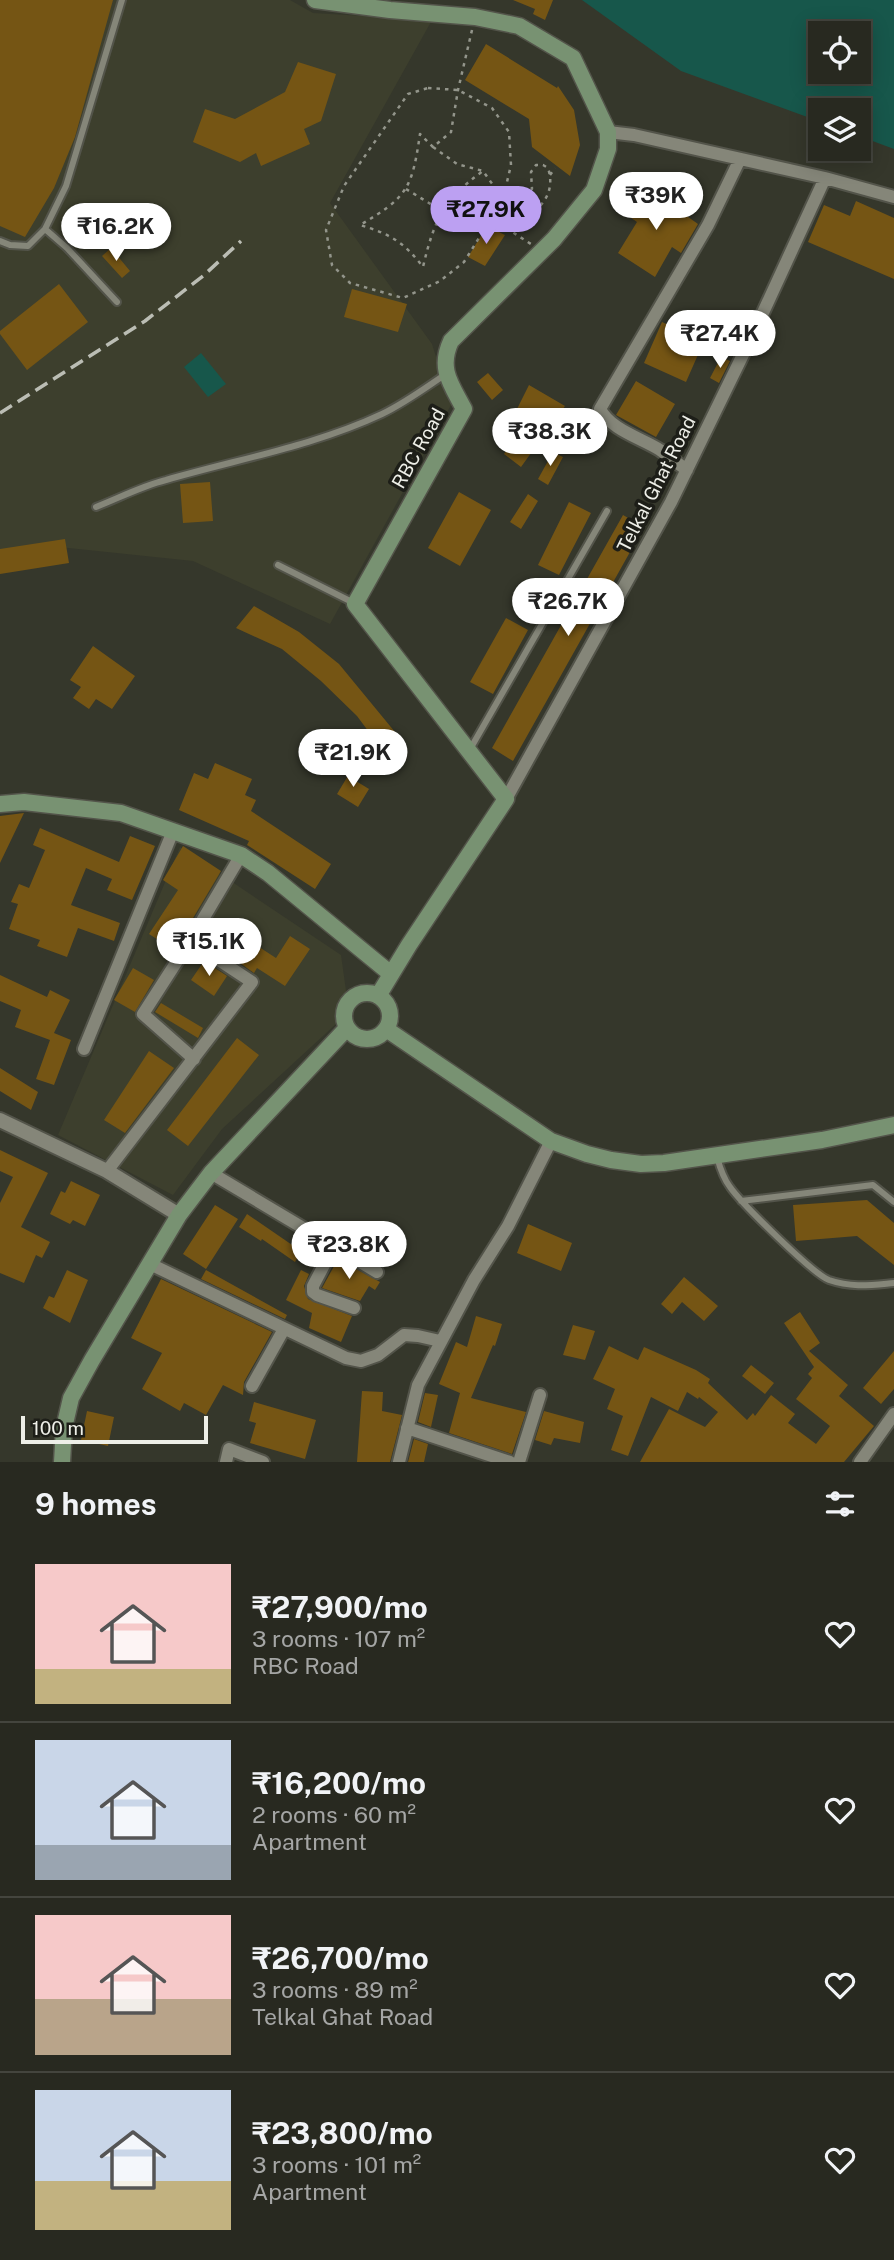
<!DOCTYPE html>
<meta charset="utf-8">
<style>
:root{--surface:#282920;--page:#303129;--text:#f1f3f6;--muted:#a5a6a5;--line:#44453e;--accent:#bca0f2}
body{margin:0;font-family:"Public Sans",sans-serif;background:var(--page);color:var(--text);height:100vh;display:flex;flex-direction:column;font-size:26px;white-space:nowrap}
*{box-sizing:border-box;margin:0}
p{font-size:23px;color:var(--muted)}
.icon{flex:none;width:38px;height:38px;fill:none;stroke:currentColor;stroke-width:2;stroke-linecap:round;stroke-linejoin:round}
.map{position:relative;height:1462px;overflow:hidden}
.panel{display:flex;flex-direction:column;background:var(--surface);flex:1}
.panel>*{flex:none}
.tools{position:absolute;left:808px;top:21px;display:grid;gap:14px}
.tools a{display:grid;place-items:center;width:63px;height:63px;border-radius:0px;background:var(--surface);box-shadow:0 4px 18px #0003,0 0 0 2px var(--line);font-size:35px}
.scale{position:absolute;left:21px;bottom:18px;width:187px;box-sizing:border-box;padding-left:7px;border:4px solid #eeefe8;border-top:0;font-size:19px;line-height:24px;white-space:nowrap;color:#eeefe8;-webkit-text-stroke:5px #1d1e18;paint-order:stroke}
.price{position:absolute;translate:-50% -60px;padding:0 16px;border-radius:24px;background:#fff;color:#222;font-size:23px;line-height:46px;filter:drop-shadow(0 2px 4px #0008)}
.price::after{content:'';position:absolute;left:50%;top:42px;width:21px;height:16px;margin-left:-10px;background:inherit;clip-path:polygon(0 0,100% 0,50% 100%)}
.price.selected{background:var(--accent);color:#111}
ul{padding:0;list-style:none}
li{display:flex;align-items:center;gap:21px;height:175px;padding:0 35px}
li+li{border-top:2px solid var(--line)}
li span{display:grid;place-items:center;flex:none;width:196px;height:140px;border-radius:0px;color:#555}
li>.icon{margin-inline-start:auto}
span .icon{width:84px;height:84px;fill:#fffc;stroke-width:1}
li b{font-size:30px}
h2{display:flex;justify-content:space-between;align-items:center;height:84px;padding:0 35px;font-size:30px}
.map>svg:first-child{display:block}
</style>
<div class="map">
<svg width="894" height="1462" viewBox="0 0 894 1462">
<rect width="100%" height="100%" fill="#35372b"/>
<path fill="#3d3f2d" d="M 0,0 L 290,0 L 313,13 L 432,20 L 330,203 L 432,344 L 451,405 L 330,624 L 193,561 L 40,545 L 0,550 Z
M 180,847 L 341,955 L 349,1012 L 222,1129 L 173,1195 L 58,1135 Z"/>
<path fill="#17574b" fill-rule="evenodd" d="M 582,0 L 894,0 L 894,149 L 859,136 L 859,110 L 821,110 L 821,122 L 681,71 ZM 821,33 L 859,33 L 859,72 L 821,72 Z
M 201,353 L 226,384 L 208,397 L 184,367 Z"/>
<path fill="#755514" d="M 0,0 L 113,0 L 75,137 L 54,188 L 25,237 L 0,226 Z
M 513,0 L 553,0 L 545,20 L 533,14 L 535,9 Z
M 486,44 L 557,88 L 558,86 L 574,110 L 580,145 L 570,176 L 532,147 L 529,119 L 465,80 Z
M 298,62 L 336,74 L 321,121 L 304,129 L 310,144 L 261,166 L 256,153 L 240,162 L 193,142 L 205,109 L 235,119 L 285,92 Z
M 646,187 L 698,224 L 681,253 L 672,247 L 655,277 L 618,253 L 637,222 L 627,215 Z
M 856,201 L 894,218 L 894,279 L 808,242 L 824,205 L 850,216 Z
M 487,226 L 505,235 L 485,266 L 468,257 Z
M 111,248 L 130,271 L 122,278 L 102,256 Z
M 59,284 L 88,322 L 27,370 L 0,334 L 0,331 Z
M 352,289 L 407,304 L 398,332 L 344,317 Z
M 662,322 L 704,341 L 686,382 L 644,363 Z
M 721,357 L 730,361 L 719,383 L 710,378 Z
M 488,373 L 503,390 L 492,400 L 477,382 Z
M 636,381 L 675,404 L 656,437 L 616,415 Z
M 529,385 L 565,406 L 521,467 L 504,454 L 507,449 L 503,446 L 521,421 L 513,417 Z
M 553,452 L 563,457 L 548,485 L 538,479 Z
M 210,482 L 213,521 L 183,523 L 180,484 Z
M 459,492 L 491,510 L 460,566 L 428,548 Z
M 528,494 L 538,501 L 521,529 L 510,522 Z
M 569,502 L 591,513 L 559,575 L 538,565 Z
M 623,515 L 644,527 L 513,761 L 492,748 Z
M 65,539 L 69,563 L 0,574 L 0,549 Z
M 254,606 L 299,632 L 339,664 L 404,743 L 389,759 L 357,716 L 321,681 L 282,649 L 236,628 Z
M 506,618 L 528,630 L 493,694 L 470,682 Z
M 93,646 L 135,676 L 112,709 L 96,699 L 89,709 L 73,698 L 81,687 L 70,680 Z
M 215,763 L 252,779 L 245,795 L 256,800 L 251,811 L 331,864 L 315,889 L 247,845 L 249,841 L 179,810 L 194,773 L 208,779 Z
M 352,769 L 361,774 L 356,781 L 369,789 L 358,807 L 337,794 Z
M 24,813 L 0,863 L 0,816 Z
M 40,828 L 119,862 L 130,836 L 155,846 L 132,900 L 107,890 L 112,879 L 86,868 L 71,905 L 120,923 L 114,941 L 78,928 L 67,957 L 37,946 L 40,940 L 9,929 L 18,904 L 11,902 L 19,884 L 29,888 L 45,850 L 33,845 Z
M 183,846 L 221,871 L 174,950 L 149,934 L 178,890 L 163,880 Z
M 290,936 L 310,949 L 285,986 L 257,968 L 254,973 L 240,963 L 253,943 L 276,958 Z
M 204,961 L 227,976 L 214,996 L 191,980 Z
M 133,968 L 154,980 L 135,1012 L 114,1000 Z
M 0,975 L 47,997 L 50,990 L 70,1000 L 54,1033 L 71,1040 L 54,1085 L 36,1079 L 50,1040 L 15,1027 L 21,1010 L 0,1001 Z
M 161,1003 L 203,1028 L 198,1038 L 155,1012 Z
M 237,1038 L 259,1055 L 188,1146 L 167,1130 Z
M 149,1051 L 174,1068 L 125,1133 L 104,1120 Z
M 0,1068 L 38,1092 L 31,1110 L 0,1091 Z
M 0,1150 L 48,1173 L 21,1227 L 50,1242 L 42,1258 L 36,1255 L 24,1283 L 0,1273 L 0,1203 L 13,1177 L 0,1171 Z
M 71,1181 L 100,1195 L 85,1226 L 73,1220 L 70,1224 L 50,1214 L 61,1191 L 65,1193 Z
M 867,1200 L 894,1223 L 894,1265 L 857,1236 L 796,1241 L 793,1205 Z
M 215,1205 L 238,1219 L 206,1269 L 183,1254 Z
M 247,1214 L 298,1249 L 300,1253 L 295,1262 L 262,1239 L 261,1241 L 239,1227 Z
M 528,1224 L 572,1243 L 561,1271 L 517,1253 Z
M 338,1259 L 380,1282 L 375,1290 L 369,1286 L 360,1301 L 322,1288 Z
M 67,1270 L 88,1280 L 70,1323 L 43,1308 L 49,1296 L 54,1298 Z
M 206,1270 L 287,1315 L 285,1319 L 201,1279 Z
M 301,1270 L 309,1274 L 304,1286 L 308,1299 L 352,1316 L 341,1342 L 309,1328 L 312,1313 L 286,1300 Z
M 684,1277 L 718,1306 L 704,1321 L 682,1302 L 672,1314 L 661,1304 Z
M 161,1279 L 272,1332 L 244,1382 L 243,1395 L 223,1385 L 206,1415 L 184,1403 L 180,1411 L 142,1389 L 162,1353 L 131,1338 Z
M 800,1312 L 820,1343 L 809,1351 L 848,1385 L 839,1396 L 874,1426 L 844,1462 L 640,1462 L 669,1409 L 705,1427 L 718,1412 L 699,1397 L 698,1399 L 687,1392 L 678,1411 L 651,1397 L 628,1456 L 611,1450 L 623,1416 L 607,1409 L 615,1389 L 593,1379 L 609,1346 L 638,1360 L 644,1347 L 696,1370 L 710,1379 L 708,1383 L 747,1420 L 753,1413 L 755,1416 L 771,1395 L 795,1414 L 788,1423 L 816,1444 L 830,1426 L 796,1399 L 812,1378 L 808,1374 L 814,1367 L 784,1323 Z
M 476,1316 L 502,1324 L 495,1346 L 493,1345 L 471,1398 L 526,1412 L 512,1454 L 449,1433 L 460,1393 L 439,1384 L 456,1342 L 467,1347 Z
M 573,1325 L 595,1331 L 585,1360 L 563,1355 Z
M 894,1351 L 894,1389 L 881,1404 L 863,1388 Z
M 751,1365 L 774,1383 L 765,1394 L 742,1376 Z
M 362,1391 L 383,1392 L 382,1411 L 402,1415 L 390,1462 L 357,1462 Z
M 425,1393 L 438,1395 L 431,1427 L 418,1422 Z
M 254,1402 L 316,1420 L 305,1459 L 250,1443 L 256,1423 L 249,1421 Z
M 87,1411 L 114,1417 L 108,1446 L 81,1440 Z
M 544,1411 L 584,1422 L 580,1443 L 554,1438 L 551,1445 L 535,1440 Z
M 414,1439 L 428,1444 L 424,1462 L 408,1462 Z"/>
<g fill="none" stroke-linecap="round" stroke-linejoin="round">
<g stroke="#53544a" stroke-width="10">
<path id="service" d="M 0,241 L 10,245 L 28,246 L 45,229
M 117,302 L 67,248 L 45,229 L 66,186 L 122,0
M 96,507 C 119,498 142,486 166,480 C 238,459 314,446 382,414 C 405,403 425,388 446,374
M 278,565 L 354,603
M 469,751 L 607,511
M 717,1157 C 720,1168 723,1178 730,1187 C 742,1204 813,1274 829,1280 C 852,1288 871,1285 894,1283
M 741,1201 L 873,1185 L 894,1202"/>
</g>
<g stroke="#53544a" stroke-width="16">
<path id="minor" d="M 608,132 L 634,135 L 825,178 L 894,197
M 687,470 C 678,464 669,456 660,450 C 641,438 611,430 600,409 L 708,225 L 740,159
M 506,799 L 671,502 L 755,330 L 825,178
M 190,941 L 241,855
M 84,1049 L 173,831
M 107,1171 L 252,982 L 190,941 L 143,1014 L 194,1059
M 211,1173 L 377,1272
M 334,1246 L 313,1286 L 313,1292 L 317,1295 L 354,1308
M 150,1264 L 346,1358 L 361,1361 L 378,1355 L 404,1335 L 418,1336 L 440,1341
M 252,1386 L 284,1329
M 407,1428 L 510,1462
M 226,1462 L 229,1449 L 263,1462
M 399,1462 L 418,1385 L 474,1280 L 508,1226 L 551,1141
M 519,1462 L 540,1395
M 860,1462 L 894,1414"/>
</g>
<g stroke="#53544a" stroke-width="18">
<path id="tertiary" d="M 0,1120 L 107,1171 L 179,1215"/>
</g>
<g stroke="#53544a" stroke-width="19">
<path id="secondary" d="M 315,0 L 390,10 L 475,17 L 519,26 L 573,58 L 608,132 L 608,149 L 594,190 L 554,239 L 451,341 C 438,369 451,384 464,409 L 355,604 L 506,799 L 409,945 L 378,996
M 0,804 L 24,802 L 121,813 L 241,855 L 268,873 L 391,974
M344 1016a23 23 0 1 1 46 0a23 23 0 1 1-46 0Z
M 386,1029 L 551,1141 L 587,1154 L 611,1160 L 641,1164 L 664,1163 L 822,1140 L 894,1125
M 62,1462 L 64,1428 L 71,1398 L 92,1360 L 179,1215 L 211,1173 L 347,1028"/>
</g>
<path stroke="#93958b" stroke-width="2.5" stroke-dasharray="3.5 5" stroke-linecap="butt" d="M 472,30 L 458,90 L 451,132 L 433,147 L 420,134 C 412,188 408,197 360,225 C 390,234 404,242 423,267 C 434,220 444,199 483,171 L 503,199 L 526,215 C 545,207 555,189 548,168 L 543,165 L 536,165 L 531,172 L 532,189 L 519,191 L 515,198 L 515,205
M 428,88 L 458,90 L 492,108 L 509,132 L 511,165 L 503,199 L 464,262 L 440,281 L 403,298 L 350,283 L 332,265 L 326,230 L 344,186 L 408,94 Z
M 433,147 L 457,164 L 483,171
M 550,175 L 555,168
M 406,189 L 442,211
M 492,219 L 531,244"/>
<use href="#service" stroke="#858679" stroke-width="6"/>
<use href="#minor" stroke="#858679" stroke-width="12"/>
<use href="#tertiary" stroke="#858679" stroke-width="14"/>
<use href="#secondary" stroke="#789272" stroke-width="16"/>
<path stroke="#bbbdb4" stroke-width="3.5" stroke-dasharray="14 7" stroke-linecap="butt" d="M 0,413 L 145,321 L 203,276 L 241,241"/>
</g>
<g text-anchor="middle" dominant-baseline="central" stroke-width="7" stroke-linejoin="round" paint-order="stroke">
<g font-size="19" fill="#eeefe8" stroke="#1d1e18">
<text transform="translate(418 448) rotate(-61)">RBC Road</text>
<text transform="translate(656 484) rotate(-63)">Telkal Ghat Road</text>
</g>
</g>
</svg>
<div class="tools">
<a><svg class="icon" aria-label="locate" viewBox="0 0 24 24"><circle cx="12" cy="12" r="6"/><path d="M12 2v4M12 18v4M2 12h4M18 12h4"/></svg></a>
<a><svg class="icon" aria-label="layers" viewBox="0 0 24 24"><path d="M12 4l9 5-9 5-9-5zM3 14l9 5 9-5"/></svg></a>
</div>
<div class="scale">100 m</div>
<b class="price" style="left:656px;top:232px">₹39K</b>
<b class="price selected" style="left:486px;top:246px">₹27.9K</b>
<b class="price" style="left:116px;top:263px">₹16.2K</b>
<b class="price" style="left:720px;top:370px">₹27.4K</b>
<b class="price" style="left:550px;top:468px">₹38.3K</b>
<b class="price" style="left:568px;top:638px">₹26.7K</b>
<b class="price" style="left:353px;top:789px">₹21.9K</b>
<b class="price" style="left:209px;top:978px">₹15.1K</b>
<b class="price" style="left:349px;top:1281px">₹23.8K</b>
</div>
<section class="panel">
<h2>9 homes<svg class="icon" aria-label="filters" viewBox="0 0 24 24"><path d="M4 7h16M4 17h16"/><circle cx="9" cy="7" r="2"/><circle cx="15" cy="17" r="2"/></svg></h2>
<ul>
<li><span style="background:linear-gradient(#f6c9c9 75%,#c2b280 0)"><svg class="icon" aria-label="home" viewBox="0 0 24 24"><path d="M3 11l9-7 9 7M6 9v11h12V9"/></svg></span><div><b>₹27,900/mo</b><p>3 rooms · 107 m²</p><p>RBC Road</p></div><svg class="icon" aria-label="heart" viewBox="0 0 24 24"><path d="M12 20l-8-8c-3-5 5-10 8-4 3-6 11-1 8 4z"/></svg></li>
<li><span style="background:linear-gradient(#c9d6e8 75%,#9aa5b1 0)"><svg class="icon" aria-label="home" viewBox="0 0 24 24"><path d="M3 11l9-7 9 7M6 9v11h12V9"/></svg></span><div><b>₹16,200/mo</b><p>2 rooms · 60 m²</p><p>Apartment</p></div><svg class="icon" aria-label="heart" viewBox="0 0 24 24"><path d="M12 20l-8-8c-3-5 5-10 8-4 3-6 11-1 8 4z"/></svg></li>
<li><span style="background:linear-gradient(#f6c9c9 60%,#b9a48a 0)"><svg class="icon" aria-label="home" viewBox="0 0 24 24"><path d="M3 11l9-7 9 7M6 9v11h12V9"/></svg></span><div><b>₹26,700/mo</b><p>3 rooms · 89 m²</p><p>Telkal Ghat Road</p></div><svg class="icon" aria-label="heart" viewBox="0 0 24 24"><path d="M12 20l-8-8c-3-5 5-10 8-4 3-6 11-1 8 4z"/></svg></li>
<li><span style="background:linear-gradient(#c9d6e8 65%,#c2b280 0)"><svg class="icon" aria-label="home" viewBox="0 0 24 24"><path d="M3 11l9-7 9 7M6 9v11h12V9"/></svg></span><div><b>₹23,800/mo</b><p>3 rooms · 101 m²</p><p>Apartment</p></div><svg class="icon" aria-label="heart" viewBox="0 0 24 24"><path d="M12 20l-8-8c-3-5 5-10 8-4 3-6 11-1 8 4z"/></svg></li>
</ul>
</section>
